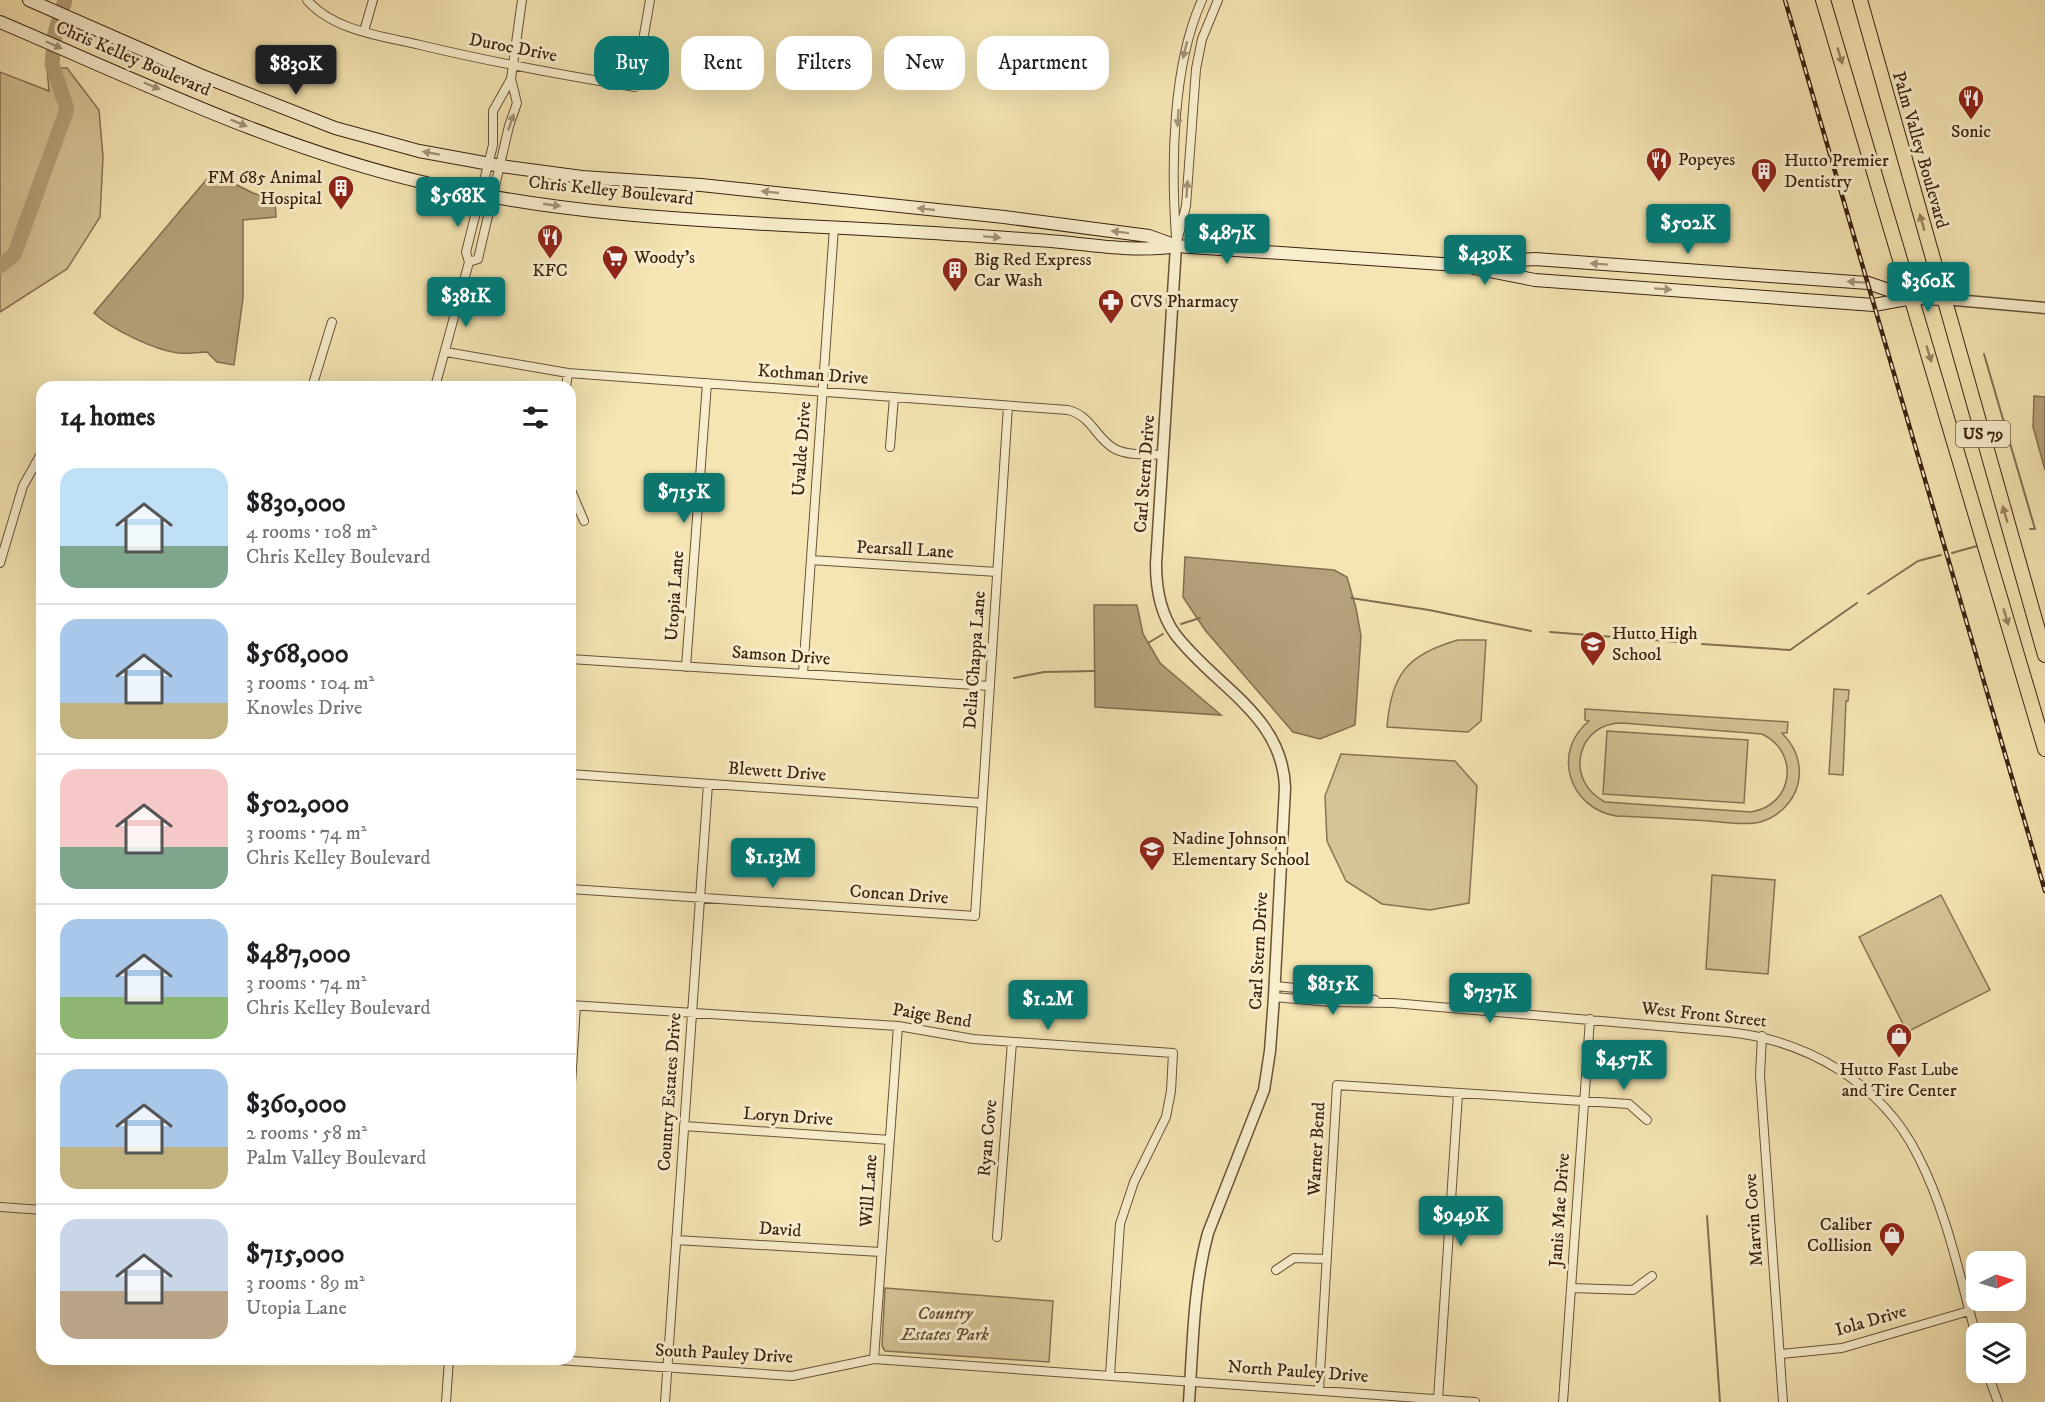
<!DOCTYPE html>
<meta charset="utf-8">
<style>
:root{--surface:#fff;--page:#f6f6f6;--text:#202124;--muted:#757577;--line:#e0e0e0;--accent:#0f766e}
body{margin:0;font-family:"IM FELL DW Pica",serif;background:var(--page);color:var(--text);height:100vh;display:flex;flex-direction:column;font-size:22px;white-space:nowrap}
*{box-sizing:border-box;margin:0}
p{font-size:20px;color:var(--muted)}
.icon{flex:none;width:33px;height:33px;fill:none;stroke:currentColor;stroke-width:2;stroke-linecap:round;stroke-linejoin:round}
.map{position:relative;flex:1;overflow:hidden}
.panel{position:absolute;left:36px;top:381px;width:540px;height:984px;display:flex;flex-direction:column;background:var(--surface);border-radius:18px;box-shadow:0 6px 24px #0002}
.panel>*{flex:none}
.guide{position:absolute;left:594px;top:36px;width:570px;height:54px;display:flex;gap:12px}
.needle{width:39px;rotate:85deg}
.controls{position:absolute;left:1966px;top:1251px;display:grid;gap:12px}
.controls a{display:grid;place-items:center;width:60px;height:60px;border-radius:12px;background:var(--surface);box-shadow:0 6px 24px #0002;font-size:30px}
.price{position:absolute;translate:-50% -51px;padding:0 14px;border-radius:6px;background:var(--accent);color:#fff;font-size:20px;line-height:39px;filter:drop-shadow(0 2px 3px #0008)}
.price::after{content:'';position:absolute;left:50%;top:36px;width:18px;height:14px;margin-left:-9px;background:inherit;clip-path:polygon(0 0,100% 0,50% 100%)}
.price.active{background:#222;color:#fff}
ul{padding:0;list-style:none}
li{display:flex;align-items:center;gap:18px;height:150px;padding:0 24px}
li+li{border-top:2px solid var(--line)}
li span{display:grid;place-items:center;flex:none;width:168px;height:120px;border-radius:18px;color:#555}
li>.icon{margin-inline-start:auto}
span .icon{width:72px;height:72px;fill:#fffc;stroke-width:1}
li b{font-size:26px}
h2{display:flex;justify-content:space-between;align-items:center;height:72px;padding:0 24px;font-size:26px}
.pill{padding:0 21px;border-radius:18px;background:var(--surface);box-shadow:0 6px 24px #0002;font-size:21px;line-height:54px}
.pill.active{background:var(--accent);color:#fff}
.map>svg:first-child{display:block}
</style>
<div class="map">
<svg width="2045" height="1402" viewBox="0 0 2045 1402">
<rect width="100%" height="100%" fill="#f4e5b2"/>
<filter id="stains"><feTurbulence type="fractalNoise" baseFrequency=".00333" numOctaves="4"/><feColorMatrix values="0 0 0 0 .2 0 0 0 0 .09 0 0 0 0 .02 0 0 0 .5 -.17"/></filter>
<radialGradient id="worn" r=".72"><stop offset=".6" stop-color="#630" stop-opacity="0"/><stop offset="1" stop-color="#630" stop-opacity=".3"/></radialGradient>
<path fill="#d5c496" stroke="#887253" stroke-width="1.5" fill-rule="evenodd" d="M 47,68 L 67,68 L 99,110 L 103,157 L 100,217 L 67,269 L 0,312 L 0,72 L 49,91 Z
M 1458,640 L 1486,640 L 1481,721 L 1468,732 L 1387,727 C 1391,674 1408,654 1458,640 Z
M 1834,689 L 1849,690 L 1848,701 L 1846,701 L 1843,775 L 1829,774 Z
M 1585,709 L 1788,722 L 1787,733 L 1782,733 C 1796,747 1802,765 1798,784 C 1793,803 1778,817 1760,822 C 1744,826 1725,822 1709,821 C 1678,819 1647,817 1616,816 C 1569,808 1551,752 1589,721 L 1585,720 ZM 1622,723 L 1762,734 C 1800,752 1794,805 1751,812 L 1605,802 C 1564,781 1576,723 1622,723 Z
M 1607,731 L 1748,740 L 1744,803 L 1603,794 Z
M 1341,754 L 1455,761 L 1477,786 L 1469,903 L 1430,910 L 1382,904 L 1346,881 L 1327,841 L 1325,796 Z
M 1712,875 L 1775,880 L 1768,974 L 1706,969 Z
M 1941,895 L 1990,990 L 1907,1032 L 1859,937 Z
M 885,1288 L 1053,1301 L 1049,1362 L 885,1351 L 882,1346 Z"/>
<path fill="#b5a27b" stroke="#846e50" stroke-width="1.5" d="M 215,174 L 253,193 L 275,200 L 276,217 L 243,220 L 243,298 L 234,365 L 217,362 L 207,352 C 197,352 188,354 178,353 C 154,350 111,329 94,313 L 206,180 Z
M 2034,396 L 2045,397 L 2045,470 L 2033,427 Z
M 1185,557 L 1334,570 L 1347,577 L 1356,608 L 1361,636 L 1355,725 L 1320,739 L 1293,732 L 1205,630 L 1183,597 Z
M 1094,605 L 1137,605 L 1143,634 L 1160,663 L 1221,715 L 1095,707 Z"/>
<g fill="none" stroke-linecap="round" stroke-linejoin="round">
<path stroke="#846e50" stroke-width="2" d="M 1984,354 L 2035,529 L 2030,529
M 1952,553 L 1977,546
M 1868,594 L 1918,561 L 1941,555
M 1351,598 L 1429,610 L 1531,631
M 1181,624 L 1200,618
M 1550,632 L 1678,642
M 1148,643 L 1163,634
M 1702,644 L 1790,650 L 1857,603
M 1014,678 L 1044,672 L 1095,671
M 1707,1216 L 1720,1402"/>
<path stroke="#b5a27b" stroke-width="15" d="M 0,266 L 14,255 L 67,109 L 52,64 L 55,33 L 65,0"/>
<g stroke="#695238" stroke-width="10">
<path id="minor" d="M 307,0 C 334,31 382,36 420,45 C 491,62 562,75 635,87 L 650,0
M 364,31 L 373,0
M 1176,237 C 1171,165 1172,66 1202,0
M 1176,246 L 1186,206 L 1196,69 L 1202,39 L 1218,0
M 469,262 L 478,259 L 509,126 L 517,103 L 511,79 L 522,0
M 446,352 L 568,373 L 1068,410 C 1092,416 1096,439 1115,449 C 1129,456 1148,454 1163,455
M 312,387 L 332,322
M 435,387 L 469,262 L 466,252 L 493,145 L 493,111 L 511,79
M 566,387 L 568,373
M 890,447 L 894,397
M 570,488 L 584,521
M 811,560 L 997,572
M 0,563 L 23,486 L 42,452
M 570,659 L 990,686
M 686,667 L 707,383
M 803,674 L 834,227
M 570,774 L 982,803
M 570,889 L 975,916 L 1008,406
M 1275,986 L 1337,992 L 1375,1000
M 1274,997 L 1331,1002 L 1393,1003 L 1728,1032 C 1806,1040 1882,1083 1918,1156 C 1947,1212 1960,1278 1977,1339
M 570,1005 L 898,1026 L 973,1039 L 1173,1053 L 1171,1091 L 1166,1117 L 1134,1182 L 1120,1224 L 1110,1375
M 1762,1036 L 1760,1075 L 1783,1402
M 570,1100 L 576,1006
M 684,1126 L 890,1140
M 0,1207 L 42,1210
M 997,1237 L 1012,1042
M 676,1240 L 881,1252
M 1276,1270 L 1294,1258 L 1327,1259
M 1571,1288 L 1633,1290 L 1652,1276
M 1781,1354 L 1842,1348 L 1969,1311
M 543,1359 L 792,1376 L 874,1359 L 1475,1402
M 874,1359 L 898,1026
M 1987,1372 L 1998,1402
M 1319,1390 L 1337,1085 L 1629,1104 L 1647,1120
M 1438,1399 L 1458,1094
M 446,1402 L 449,1359
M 665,1402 L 708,784
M 1563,1402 L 1590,1019"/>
</g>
<g stroke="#695238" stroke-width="13">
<path id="tertiary" d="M 1176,246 L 1156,564 C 1156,589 1160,613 1175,634 C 1214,686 1283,715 1285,788 L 1274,997 L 1270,1051 L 1264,1090 L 1208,1233 C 1193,1288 1193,1345 1189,1402
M 1944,299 L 2045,308"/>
</g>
<g stroke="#3b2110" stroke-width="14">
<path id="secondary" d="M 29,0 L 200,75 L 335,128 L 419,151 L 501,166 L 582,177 L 701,185 L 1004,217 L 1149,236 L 1174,245
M 0,22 C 139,81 278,149 426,183 C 585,221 753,222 916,232 C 964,235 1013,238 1061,242 C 1100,246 1138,252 1176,246 L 1457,265 L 1535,259 L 1868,283 L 1912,298
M 1474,268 L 1535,280 L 1874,305 L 1912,298 L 1944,299"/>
</g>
<g stroke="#3b2110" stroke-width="16">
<path id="trunk" d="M 1823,0 L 2045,749
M 1860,0 L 2045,655"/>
</g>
<use href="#minor" stroke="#f8eecd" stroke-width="8"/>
<use href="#tertiary" stroke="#f8eecd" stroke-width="10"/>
<use href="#secondary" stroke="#f8eecd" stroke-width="12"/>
<use href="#trunk" stroke="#f4e5b2" stroke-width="14"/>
<g stroke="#3b2110" stroke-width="4.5">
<path id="rail" d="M 1785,0 L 2045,891"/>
</g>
<use href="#rail" stroke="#f8eecd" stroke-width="2" stroke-dasharray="7" stroke-linecap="butt"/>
</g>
<defs><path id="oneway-solid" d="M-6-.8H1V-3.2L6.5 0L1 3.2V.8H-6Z" transform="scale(1.5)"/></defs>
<g fill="#a39278">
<use href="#oneway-solid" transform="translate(54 45) rotate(23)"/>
<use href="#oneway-solid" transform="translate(1185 50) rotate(104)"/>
<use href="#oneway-solid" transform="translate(152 86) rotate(23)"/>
<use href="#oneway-solid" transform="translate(1178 118) rotate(93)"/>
<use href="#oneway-solid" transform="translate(511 122) rotate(-71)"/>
<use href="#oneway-solid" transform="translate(239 123) rotate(22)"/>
<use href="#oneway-solid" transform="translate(431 153) rotate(-170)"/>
<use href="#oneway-solid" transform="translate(1187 189) rotate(-86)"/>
<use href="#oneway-solid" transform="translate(770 192) rotate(-174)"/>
<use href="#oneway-solid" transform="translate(552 205) rotate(8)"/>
<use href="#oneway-solid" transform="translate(926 209) rotate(-174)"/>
<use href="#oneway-solid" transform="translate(1120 232) rotate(-173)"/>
<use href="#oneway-solid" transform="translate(992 237) rotate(4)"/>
<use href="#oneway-solid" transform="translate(1599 264) rotate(-176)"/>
<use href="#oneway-solid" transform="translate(1856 282) rotate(-176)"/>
<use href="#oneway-solid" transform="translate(1663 289) rotate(4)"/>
</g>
<g fill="#988361">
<use href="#oneway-solid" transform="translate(1840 56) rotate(73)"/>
<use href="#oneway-solid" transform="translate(1922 222) rotate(-106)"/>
<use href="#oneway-solid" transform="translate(1929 354) rotate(73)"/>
<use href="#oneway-solid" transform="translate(2005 514) rotate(-106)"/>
<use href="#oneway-solid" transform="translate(2006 617) rotate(74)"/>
</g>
<defs>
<g id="restaurant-pin" transform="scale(1.35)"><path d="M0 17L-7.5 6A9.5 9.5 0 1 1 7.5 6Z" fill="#8f2418" stroke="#f8eecd"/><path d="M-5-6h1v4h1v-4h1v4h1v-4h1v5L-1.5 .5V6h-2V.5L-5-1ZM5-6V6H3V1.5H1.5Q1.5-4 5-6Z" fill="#fff"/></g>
<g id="building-pin" transform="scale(1.35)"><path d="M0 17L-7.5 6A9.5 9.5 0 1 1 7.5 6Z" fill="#8f2418" stroke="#f8eecd"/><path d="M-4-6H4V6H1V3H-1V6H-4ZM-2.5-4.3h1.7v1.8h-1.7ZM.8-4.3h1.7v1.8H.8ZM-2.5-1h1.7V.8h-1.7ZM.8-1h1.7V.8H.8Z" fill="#fff"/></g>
<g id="supermarket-pin" transform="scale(1.35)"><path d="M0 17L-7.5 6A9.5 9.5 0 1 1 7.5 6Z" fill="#8f2418" stroke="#f8eecd"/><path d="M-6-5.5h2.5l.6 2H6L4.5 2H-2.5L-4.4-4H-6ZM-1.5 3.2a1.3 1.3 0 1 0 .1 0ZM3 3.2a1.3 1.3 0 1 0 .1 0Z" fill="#fff"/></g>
<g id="pharmacy-pin" transform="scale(1.35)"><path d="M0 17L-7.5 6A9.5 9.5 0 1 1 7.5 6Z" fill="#8f2418" stroke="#f8eecd"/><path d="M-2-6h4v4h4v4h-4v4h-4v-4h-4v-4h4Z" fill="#fff"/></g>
<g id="school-pin" transform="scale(1.35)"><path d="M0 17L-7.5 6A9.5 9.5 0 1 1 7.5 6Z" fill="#8f2418" stroke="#f8eecd"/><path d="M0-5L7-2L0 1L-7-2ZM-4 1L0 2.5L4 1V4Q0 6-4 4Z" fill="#fff"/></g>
<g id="shop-pin" transform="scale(1.35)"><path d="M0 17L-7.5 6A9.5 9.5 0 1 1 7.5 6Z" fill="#8f2418" stroke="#f8eecd"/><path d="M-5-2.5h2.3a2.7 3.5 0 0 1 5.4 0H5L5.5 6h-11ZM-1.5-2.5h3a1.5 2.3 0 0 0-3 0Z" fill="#fff"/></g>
</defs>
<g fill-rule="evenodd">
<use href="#restaurant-pin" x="1971" y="98"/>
<use href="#restaurant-pin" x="1659" y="160"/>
<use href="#building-pin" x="1764" y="171"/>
<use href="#building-pin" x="341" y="188"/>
<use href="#restaurant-pin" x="550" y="237"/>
<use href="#supermarket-pin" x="615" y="258"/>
<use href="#building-pin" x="955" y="270"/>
<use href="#pharmacy-pin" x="1111" y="302"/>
<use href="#school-pin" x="1593" y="644"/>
<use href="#school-pin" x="1152" y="849"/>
<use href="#shop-pin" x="1899" y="1036"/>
<use href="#shop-pin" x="1892" y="1235"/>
</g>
<g text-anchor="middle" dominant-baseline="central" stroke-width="6" stroke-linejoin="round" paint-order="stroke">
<rect fill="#f8eecd" stroke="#745e49" stroke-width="1.5" x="1956" y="421" width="54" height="26" rx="4.5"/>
<g font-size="16" font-weight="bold" fill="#3b2110">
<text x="1983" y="434">US 79</text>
</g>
<g font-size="18" fill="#3b2110" stroke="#f8eecd">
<text transform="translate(513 48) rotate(11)">Duroc Drive</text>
<text transform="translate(133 59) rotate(23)">Chris Kelley Boulevard</text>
<text transform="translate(1920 150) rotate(74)">Palm Valley Boulevard</text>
<text transform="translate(611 191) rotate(6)">Chris Kelley Boulevard</text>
<text transform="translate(813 375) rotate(4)">Kothman Drive</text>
<text transform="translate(802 449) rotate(-86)">Uvalde Drive</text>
<text transform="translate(1145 474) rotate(-86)">Carl Stern Drive</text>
<text transform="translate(905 550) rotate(3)">Pearsall Lane</text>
<text transform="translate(675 596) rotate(-86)">Utopia Lane</text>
<text transform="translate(781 656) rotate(4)">Samson Drive</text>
<text transform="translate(975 660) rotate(-86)">Delia Chappa Lane</text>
<text transform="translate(777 772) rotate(4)">Blewett Drive</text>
<text transform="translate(899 895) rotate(4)">Concan Drive</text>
<text transform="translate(1259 951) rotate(-87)">Carl Stern Drive</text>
<text transform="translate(1704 1015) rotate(6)">West Front Street</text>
<text transform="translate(932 1016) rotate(9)">Paige Bend</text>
<text transform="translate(670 1092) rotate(-86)">Country Estates Drive</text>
<text transform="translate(788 1117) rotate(4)">Loryn Drive</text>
<text transform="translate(988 1138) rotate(-85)">Ryan Cove</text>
<text transform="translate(1317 1149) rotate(-87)">Warner Bend</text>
<text transform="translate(869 1191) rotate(-86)">Will Lane</text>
<text transform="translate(1560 1210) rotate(-86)">Janis Mae Drive</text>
<text transform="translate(1754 1220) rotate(-94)">Marvin Cove</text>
<text transform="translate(780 1230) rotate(4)">David</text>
<text transform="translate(1871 1321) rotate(-16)">Iola Drive</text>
<text transform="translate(724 1354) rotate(3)">South Pauley Drive</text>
<text transform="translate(1298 1372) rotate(4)">North Pauley Drive</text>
</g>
<g font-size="18" fill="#3b2110" stroke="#f8eecd" text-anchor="start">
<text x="1971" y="132" text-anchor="middle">Sonic</text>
<text x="1678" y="160">Popeyes</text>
<text x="1784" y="161">Hutto Premier<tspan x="1784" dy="21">Dentistry</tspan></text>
<text x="322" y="178" text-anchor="end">FM 685 Animal<tspan x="322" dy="21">Hospital</tspan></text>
<text x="634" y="258">Woody's</text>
<text x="974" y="260">Big Red Express<tspan x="974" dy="21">Car Wash</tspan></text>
<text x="550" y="271" text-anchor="middle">KFC</text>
<text x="1130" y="302">CVS Pharmacy</text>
<text x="1612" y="634">Hutto High<tspan x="1612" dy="21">School</tspan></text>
<text x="1172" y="839">Nadine Johnson<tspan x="1172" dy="21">Elementary School</tspan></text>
<text x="1899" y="1070" text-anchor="middle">Hutto Fast Lube<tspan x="1899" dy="21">and Tire Center</tspan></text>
<text x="1872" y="1225" text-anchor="end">Caliber<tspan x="1872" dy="21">Collision</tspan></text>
</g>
<g font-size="18" font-style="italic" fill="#624a32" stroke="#f8eecd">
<text x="945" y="1314">Country<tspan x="945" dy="21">Estates Park</tspan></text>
</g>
</g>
<rect width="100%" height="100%" filter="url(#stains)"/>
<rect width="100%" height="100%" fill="url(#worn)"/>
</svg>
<div class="controls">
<a><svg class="needle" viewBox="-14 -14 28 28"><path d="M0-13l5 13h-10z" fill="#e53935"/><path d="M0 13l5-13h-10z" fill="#757577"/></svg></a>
<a><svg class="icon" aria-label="layers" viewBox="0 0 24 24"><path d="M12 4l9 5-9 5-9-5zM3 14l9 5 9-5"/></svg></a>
</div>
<b class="price active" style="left:296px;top:96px">$830K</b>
<b class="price" style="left:458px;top:228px">$568K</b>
<b class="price" style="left:1688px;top:255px">$502K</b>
<b class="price" style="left:1227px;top:265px">$487K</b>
<b class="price" style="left:1485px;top:286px">$439K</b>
<b class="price" style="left:1928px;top:313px">$360K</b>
<b class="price" style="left:466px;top:328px">$381K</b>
<b class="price" style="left:684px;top:524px">$715K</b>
<b class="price" style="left:773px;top:889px">$1.13M</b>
<b class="price" style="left:1333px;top:1016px">$815K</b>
<b class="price" style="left:1490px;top:1024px">$737K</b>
<b class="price" style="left:1048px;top:1031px">$1.2M</b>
<b class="price" style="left:1624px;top:1091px">$457K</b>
<b class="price" style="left:1461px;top:1247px">$949K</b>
<div class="guide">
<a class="pill active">Buy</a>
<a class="pill">Rent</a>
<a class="pill">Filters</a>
<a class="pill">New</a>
<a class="pill">Apartment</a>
</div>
<section class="panel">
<h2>14 homes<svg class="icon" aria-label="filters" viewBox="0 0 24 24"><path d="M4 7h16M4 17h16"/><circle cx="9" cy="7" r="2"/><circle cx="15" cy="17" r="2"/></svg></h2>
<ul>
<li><span style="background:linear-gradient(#bfe0f5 65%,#7fa58c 0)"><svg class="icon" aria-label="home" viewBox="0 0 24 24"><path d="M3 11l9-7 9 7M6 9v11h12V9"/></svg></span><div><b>$830,000</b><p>4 rooms · 108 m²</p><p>Chris Kelley Boulevard</p></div></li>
<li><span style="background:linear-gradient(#a9c7e8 70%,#c2b280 0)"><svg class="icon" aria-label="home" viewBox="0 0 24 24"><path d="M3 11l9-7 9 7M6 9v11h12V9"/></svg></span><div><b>$568,000</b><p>3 rooms · 104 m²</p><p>Knowles Drive</p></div></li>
<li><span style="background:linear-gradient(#f6c9c9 65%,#7fa58c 0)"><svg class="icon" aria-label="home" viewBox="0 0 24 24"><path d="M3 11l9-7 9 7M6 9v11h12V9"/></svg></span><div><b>$502,000</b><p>3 rooms · 74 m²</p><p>Chris Kelley Boulevard</p></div></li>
<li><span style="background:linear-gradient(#a9c7e8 65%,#8fb573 0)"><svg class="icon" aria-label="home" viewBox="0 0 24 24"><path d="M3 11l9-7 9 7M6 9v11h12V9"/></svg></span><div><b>$487,000</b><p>3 rooms · 74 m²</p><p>Chris Kelley Boulevard</p></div></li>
<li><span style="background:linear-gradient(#a9c7e8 65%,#c2b280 0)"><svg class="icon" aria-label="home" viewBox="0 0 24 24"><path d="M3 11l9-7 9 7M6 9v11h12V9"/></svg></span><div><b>$360,000</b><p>2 rooms · 58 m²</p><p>Palm Valley Boulevard</p></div></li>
<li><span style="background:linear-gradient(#c9d6e8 60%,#b9a48a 0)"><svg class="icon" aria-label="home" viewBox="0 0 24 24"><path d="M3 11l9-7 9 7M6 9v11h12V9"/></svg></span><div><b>$715,000</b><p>3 rooms · 89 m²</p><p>Utopia Lane</p></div></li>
</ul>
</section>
</div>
